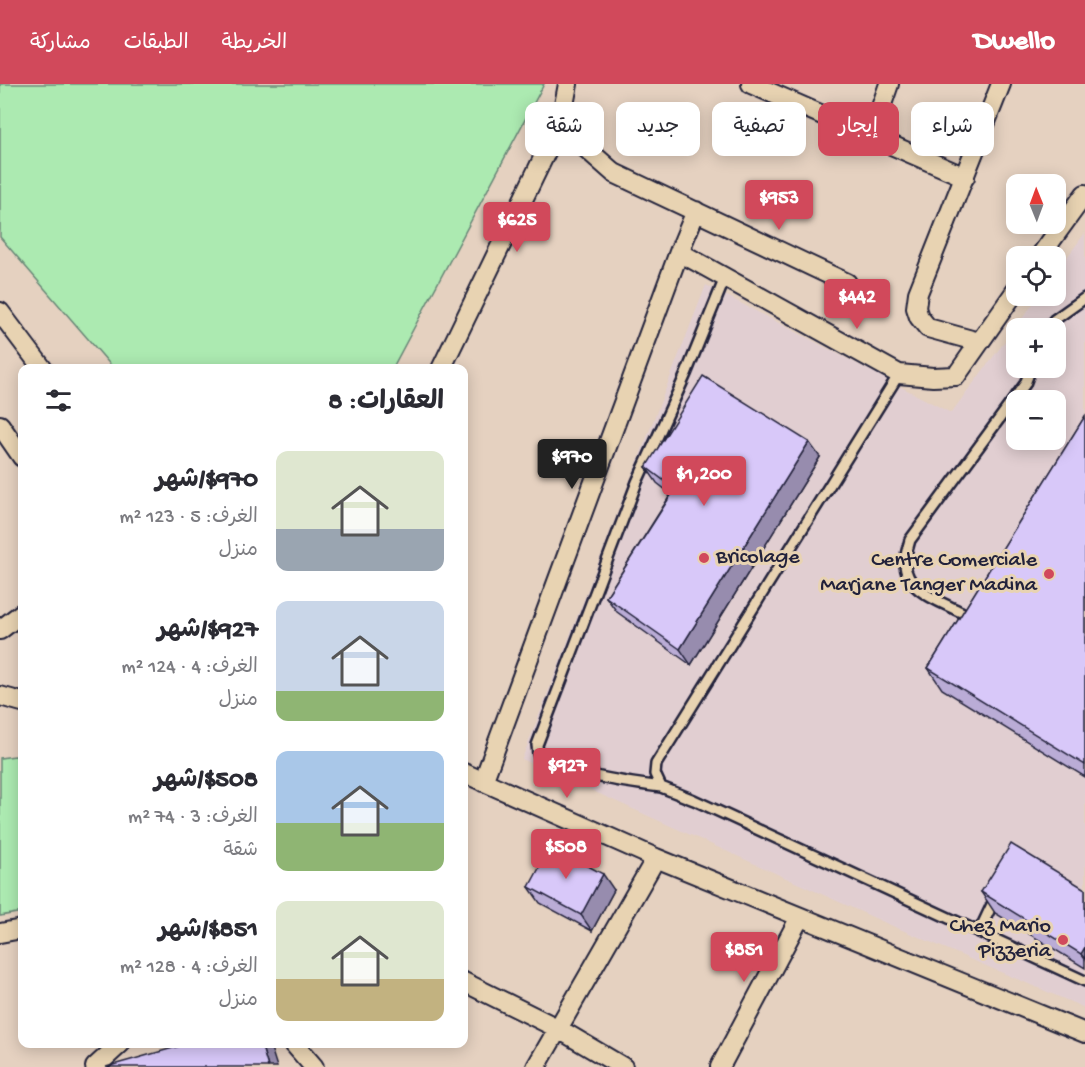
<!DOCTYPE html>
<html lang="ar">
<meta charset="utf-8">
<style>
:root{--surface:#fff;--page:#f2f2f3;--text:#2b2b33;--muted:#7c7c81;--accent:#d1495b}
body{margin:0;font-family:"Gochi Hand","Playpen Sans Arabic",sans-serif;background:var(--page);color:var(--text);direction:rtl;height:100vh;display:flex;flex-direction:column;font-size:22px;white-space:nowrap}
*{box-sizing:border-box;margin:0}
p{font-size:20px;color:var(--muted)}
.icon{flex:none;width:33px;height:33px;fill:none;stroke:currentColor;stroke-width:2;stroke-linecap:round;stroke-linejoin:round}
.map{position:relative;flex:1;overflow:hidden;direction:ltr}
.details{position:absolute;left:18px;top:280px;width:450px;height:684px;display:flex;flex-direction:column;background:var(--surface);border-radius:12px;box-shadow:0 3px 15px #0003;direction:rtl}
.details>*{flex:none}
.top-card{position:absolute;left:486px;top:18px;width:508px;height:54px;direction:rtl;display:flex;gap:12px}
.needle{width:39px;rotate:359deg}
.tools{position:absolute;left:1006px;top:90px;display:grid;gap:12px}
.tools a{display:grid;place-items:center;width:60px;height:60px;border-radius:12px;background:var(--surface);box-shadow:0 3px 15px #0003;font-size:30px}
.price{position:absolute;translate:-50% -51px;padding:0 14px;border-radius:6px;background:var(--accent);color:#fff;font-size:20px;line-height:39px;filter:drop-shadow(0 2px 3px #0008)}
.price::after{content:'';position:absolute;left:50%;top:36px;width:18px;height:14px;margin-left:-9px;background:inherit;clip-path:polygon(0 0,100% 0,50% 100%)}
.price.active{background:#222;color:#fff}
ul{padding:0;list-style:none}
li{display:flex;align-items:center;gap:18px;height:150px;padding:0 24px}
li span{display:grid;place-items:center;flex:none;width:168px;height:120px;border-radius:12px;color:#555}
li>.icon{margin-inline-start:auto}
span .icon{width:72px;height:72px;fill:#fffc;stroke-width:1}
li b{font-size:26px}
h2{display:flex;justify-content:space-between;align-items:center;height:72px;padding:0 24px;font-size:26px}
.tag{padding:0 21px;border-radius:12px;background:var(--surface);box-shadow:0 3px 15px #0003;font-size:21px;line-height:54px}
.tag.active{background:var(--accent);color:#fff}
header{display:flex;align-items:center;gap:36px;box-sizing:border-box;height:84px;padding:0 30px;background:var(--accent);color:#fff}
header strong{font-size:28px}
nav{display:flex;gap:33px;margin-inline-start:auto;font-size:21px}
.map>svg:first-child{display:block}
</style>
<header>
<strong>Dwello</strong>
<nav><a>الخريطة</a><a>الطبقات</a><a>مشاركة</a></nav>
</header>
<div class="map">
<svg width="1085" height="983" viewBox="0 0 1085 983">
<rect width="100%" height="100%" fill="#e5d1c0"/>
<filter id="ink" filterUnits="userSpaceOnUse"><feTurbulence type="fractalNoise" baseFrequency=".0167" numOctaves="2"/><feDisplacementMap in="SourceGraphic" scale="12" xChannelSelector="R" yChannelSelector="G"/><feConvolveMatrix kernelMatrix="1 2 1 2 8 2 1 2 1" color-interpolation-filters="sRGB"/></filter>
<g filter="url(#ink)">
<path fill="#e1ced1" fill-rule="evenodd" d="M 1085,149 L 1085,924 L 888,840 L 522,675 L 706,201 L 951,329 L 1039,212 L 1056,212 L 1056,188 ZM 1017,244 L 1056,244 L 1056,284 L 1017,284 ZM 1017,316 L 1056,316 L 1056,356 L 1017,356 Z"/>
<path fill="#aceab1" stroke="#678676" stroke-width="1.5" d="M 0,0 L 544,0 L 392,285 L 114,285 L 0,153 Z
M 15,672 L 22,673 L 22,828 L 0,832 L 0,674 Z"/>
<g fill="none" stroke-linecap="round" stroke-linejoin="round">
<g stroke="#22223b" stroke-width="14">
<path id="lane" d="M 1047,244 L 1054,236 L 1085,214
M 899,290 L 656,680 L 655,690 L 661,703 L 694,716 L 1085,897
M 961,528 C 940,517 905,507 905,479 C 905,472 908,463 910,456 L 1025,300 L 1031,284
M 661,703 C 623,698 571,691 538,670 L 537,661 L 637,398 L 686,290 L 725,194
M 979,848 L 996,812"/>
</g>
<g stroke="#22223b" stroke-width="22">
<path id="street" d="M 568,0 L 561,37 L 580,59 L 614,89 L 847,199
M 751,0 L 965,93
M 871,52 L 889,0
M 679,168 L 899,290 L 933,293 L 956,292 L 1017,205
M 1040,172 L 1085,110
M 0,228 L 43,285
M 979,258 L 928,244 L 919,233 L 916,224 L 918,209 L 1001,0
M 441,285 L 561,37
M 0,341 L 22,373
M 0,546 L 22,529
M 0,612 L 22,618
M 464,689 L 656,774 L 1085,949
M 483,698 L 679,168 L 696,127
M 0,849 L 22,845
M 464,898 L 557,944 L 623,983
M 294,960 L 314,983
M 95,983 L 120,960
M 536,983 L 656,774
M 720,983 L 800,833"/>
</g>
<use href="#lane" stroke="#e8d3b2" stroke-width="9"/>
<use href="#street" stroke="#e8d3b2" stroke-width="18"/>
</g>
<path fill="#baacd6" stroke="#22223b" stroke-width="1.5" d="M 1085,332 L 1085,693 L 942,605 L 928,584 Z
M 820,373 L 691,581 L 617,528 L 606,513 L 671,410 L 657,399 L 646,383 Z
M 529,803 L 614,806 L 592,847 L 540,819 Z
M 1085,805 L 1085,884 L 995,829 L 981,808 Z"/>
<path fill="#978cae" stroke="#22223b" stroke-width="1.5" d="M 809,358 L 820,373 L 691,581 L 680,565 Z
M 603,790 L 614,806 L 592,847 L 581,831 Z
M 1085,863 L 1085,875 L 1081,870 Z
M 261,960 L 270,960 L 270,961 L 277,983 L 268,983 Z"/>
<path fill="#d8c8f9" stroke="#22223b" stroke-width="1.5" d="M 703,292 L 809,358 L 680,565 L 606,513 L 675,405 L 646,383 Z
M 1085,332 L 1085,681 L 928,584 Z
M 1011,760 L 1085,805 L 1085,863 L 1081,870 L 981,808 Z
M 551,762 L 603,790 L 581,831 L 529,803 Z
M 187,960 L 261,960 L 268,983 L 106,983 Z"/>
</g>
<g fill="#d1495b" stroke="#e8d3b2" stroke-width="2">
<circle cx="704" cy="474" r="6"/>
<circle cx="1049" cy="490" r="6"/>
<circle cx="1063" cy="856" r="6"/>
</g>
<g text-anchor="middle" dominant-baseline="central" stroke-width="6" stroke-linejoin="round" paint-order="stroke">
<g font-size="22" fill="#22223b" stroke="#e8d3b2" text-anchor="end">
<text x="716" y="474" text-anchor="start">Bricolage</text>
<text x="1037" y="477">Centre Comerciale<tspan x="1037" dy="25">Marjane Tanger Madina</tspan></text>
<text x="1051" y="843">Chez Mario<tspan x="1051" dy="25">Pizzeria</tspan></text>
</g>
</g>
</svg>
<div class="tools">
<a><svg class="needle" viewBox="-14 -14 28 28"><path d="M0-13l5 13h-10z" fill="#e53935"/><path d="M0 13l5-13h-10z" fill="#7c7c81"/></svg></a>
<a><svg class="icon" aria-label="locate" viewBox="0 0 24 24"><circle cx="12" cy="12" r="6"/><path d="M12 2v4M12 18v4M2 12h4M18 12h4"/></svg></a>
<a>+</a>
<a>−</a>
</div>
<b class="price" style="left:779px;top:147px">$953</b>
<b class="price" style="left:517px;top:169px">$625</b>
<b class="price" style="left:857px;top:246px">$442</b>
<b class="price active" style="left:572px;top:406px">$970</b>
<b class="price" style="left:704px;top:423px">$1,200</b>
<b class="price" style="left:567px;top:715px">$927</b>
<b class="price" style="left:566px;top:796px">$508</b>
<b class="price" style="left:744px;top:899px">$851</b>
<div class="top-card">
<a class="tag">شراء</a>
<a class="tag active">إيجار</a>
<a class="tag">تصفية</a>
<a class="tag">جديد</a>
<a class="tag">شقة</a>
</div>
<section class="details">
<h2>العقارات: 8<svg class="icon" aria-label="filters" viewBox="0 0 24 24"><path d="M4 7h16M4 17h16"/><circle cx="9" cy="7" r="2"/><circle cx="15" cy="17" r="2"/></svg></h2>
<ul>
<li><span style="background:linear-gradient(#dfe7d0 65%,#9aa5b1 0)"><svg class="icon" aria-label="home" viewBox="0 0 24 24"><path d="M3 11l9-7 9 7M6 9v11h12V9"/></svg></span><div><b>$970/شهر</b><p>الغرف: 5 · 123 m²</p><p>منزل</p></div></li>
<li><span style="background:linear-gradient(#c9d6e8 75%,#8fb573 0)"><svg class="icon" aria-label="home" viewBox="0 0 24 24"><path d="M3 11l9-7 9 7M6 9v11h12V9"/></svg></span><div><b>$927/شهر</b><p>الغرف: 4 · 124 m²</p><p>منزل</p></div></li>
<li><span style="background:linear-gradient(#a9c7e8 60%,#8fb573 0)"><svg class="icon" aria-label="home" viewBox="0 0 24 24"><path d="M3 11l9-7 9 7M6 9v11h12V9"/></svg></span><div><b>$508/شهر</b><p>الغرف: 3 · 74 m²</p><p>شقة</p></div></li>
<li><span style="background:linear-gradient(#dfe7d0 65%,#c2b280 0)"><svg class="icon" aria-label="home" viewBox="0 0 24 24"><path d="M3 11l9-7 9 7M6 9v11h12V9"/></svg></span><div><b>$851/شهر</b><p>الغرف: 4 · 128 m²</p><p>منزل</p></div></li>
</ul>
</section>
</div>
